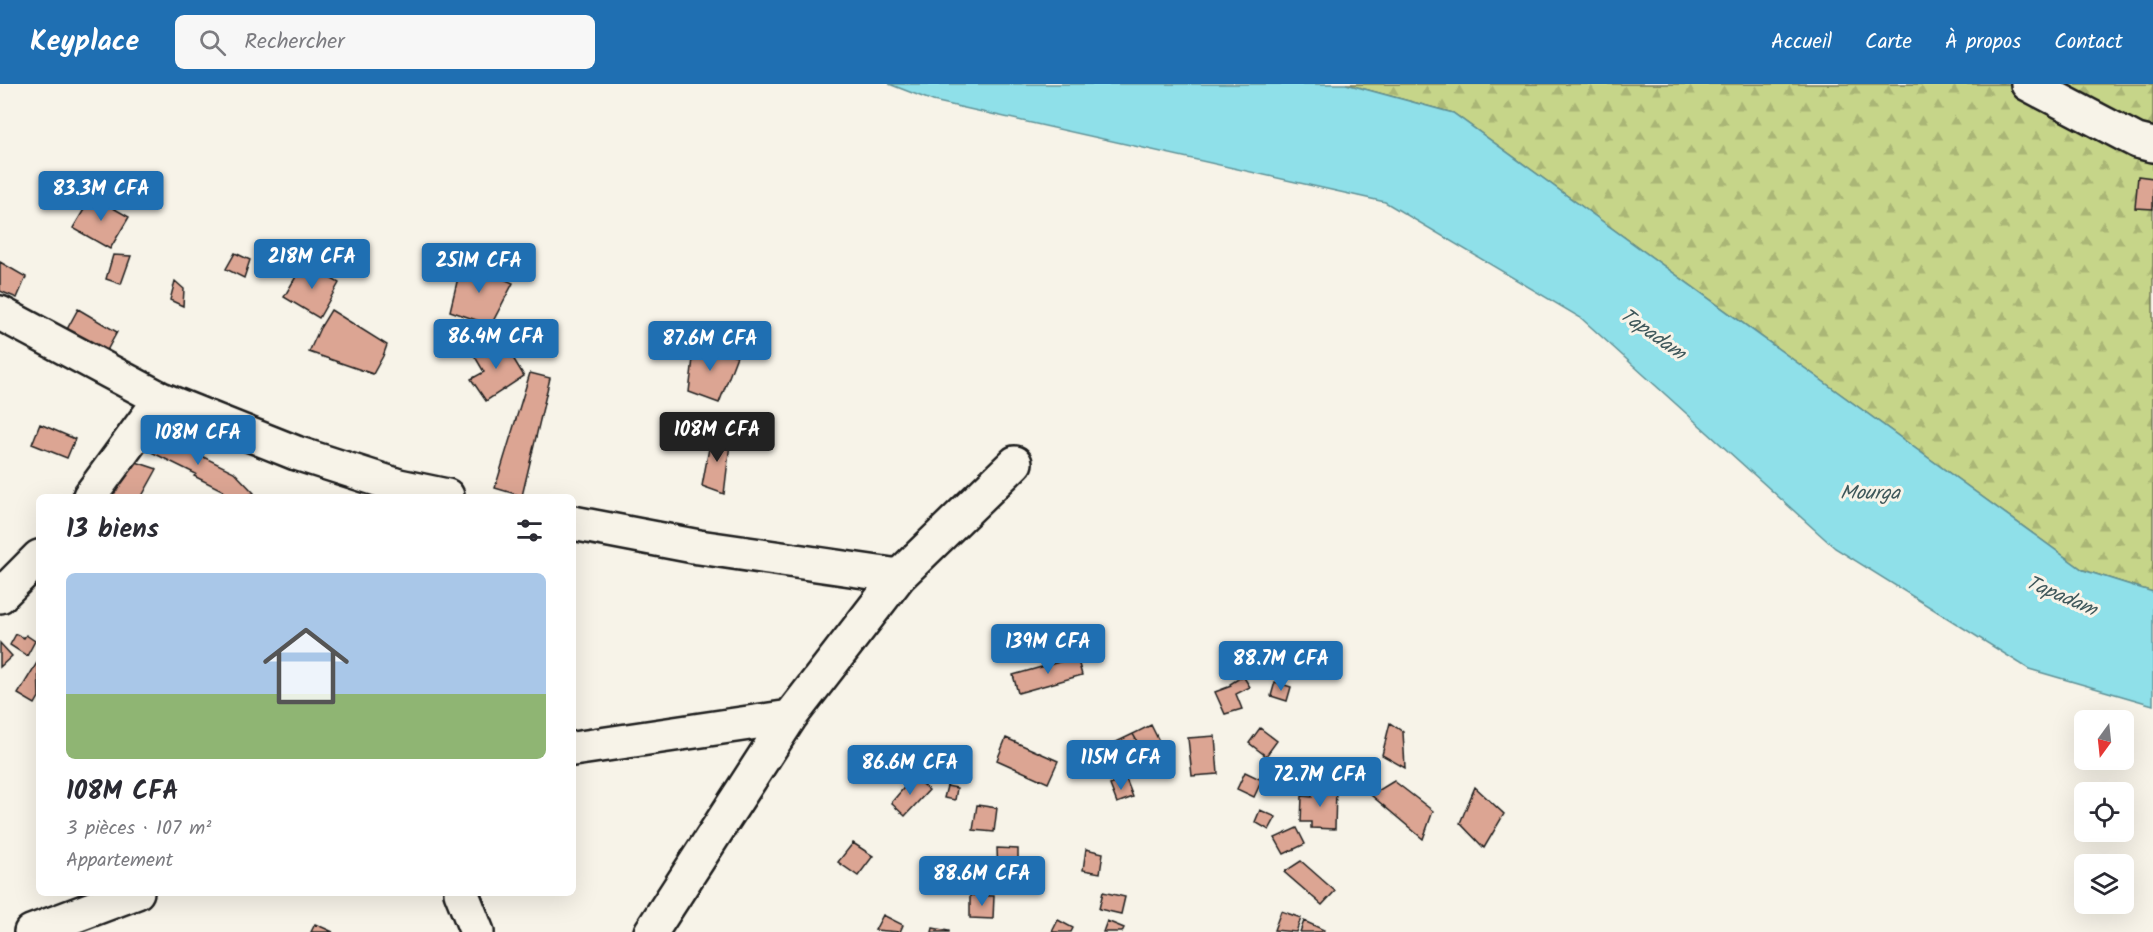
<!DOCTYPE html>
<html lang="fr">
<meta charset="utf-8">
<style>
:root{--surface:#fff;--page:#f7f7f7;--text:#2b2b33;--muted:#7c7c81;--accent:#1f6fb2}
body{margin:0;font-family:Kalam,sans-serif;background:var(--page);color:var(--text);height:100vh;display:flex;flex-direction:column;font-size:22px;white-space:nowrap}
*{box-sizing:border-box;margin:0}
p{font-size:20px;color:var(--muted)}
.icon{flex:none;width:33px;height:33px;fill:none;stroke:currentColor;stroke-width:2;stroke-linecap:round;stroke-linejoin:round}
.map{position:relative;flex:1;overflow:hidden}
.side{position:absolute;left:36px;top:410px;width:540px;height:402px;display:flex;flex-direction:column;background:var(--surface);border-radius:9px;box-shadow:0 6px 24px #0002}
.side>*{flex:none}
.needle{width:39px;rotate:195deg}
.buttons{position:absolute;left:2074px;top:626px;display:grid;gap:12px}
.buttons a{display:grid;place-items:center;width:60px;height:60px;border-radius:9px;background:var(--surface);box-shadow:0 6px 24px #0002;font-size:30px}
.price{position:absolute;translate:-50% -51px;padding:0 14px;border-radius:6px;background:var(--accent);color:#fff;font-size:20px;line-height:39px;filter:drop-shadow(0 2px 3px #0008)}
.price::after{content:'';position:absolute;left:50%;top:36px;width:18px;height:14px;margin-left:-9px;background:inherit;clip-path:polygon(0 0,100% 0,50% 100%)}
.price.on{background:#222;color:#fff}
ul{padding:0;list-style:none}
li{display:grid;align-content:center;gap:12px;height:318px;padding:0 30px}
li span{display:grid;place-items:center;height:186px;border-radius:9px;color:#555}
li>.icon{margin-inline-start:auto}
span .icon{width:108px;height:108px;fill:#fffc;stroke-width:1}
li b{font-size:26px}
h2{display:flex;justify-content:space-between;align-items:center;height:72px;padding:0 30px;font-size:26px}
header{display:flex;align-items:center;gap:36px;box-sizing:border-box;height:84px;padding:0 30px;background:var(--accent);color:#fff}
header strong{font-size:28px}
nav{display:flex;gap:33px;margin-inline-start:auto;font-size:21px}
.search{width:420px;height:54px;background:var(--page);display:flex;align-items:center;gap:15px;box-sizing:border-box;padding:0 21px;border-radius:9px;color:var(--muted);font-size:22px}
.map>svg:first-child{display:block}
</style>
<header>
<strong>Keyplace</strong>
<div class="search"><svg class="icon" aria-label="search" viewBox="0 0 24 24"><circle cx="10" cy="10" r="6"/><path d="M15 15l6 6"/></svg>Rechercher</div>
<nav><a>Accueil</a><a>Carte</a><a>À propos</a><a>Contact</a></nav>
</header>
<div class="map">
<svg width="2153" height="848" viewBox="0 0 2153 848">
<defs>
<pattern id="forest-firs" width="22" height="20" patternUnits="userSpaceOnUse" patternTransform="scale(1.5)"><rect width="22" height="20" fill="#c6d589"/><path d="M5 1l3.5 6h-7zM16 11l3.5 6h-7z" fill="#aab676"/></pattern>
</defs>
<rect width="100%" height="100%" fill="#f7f3e8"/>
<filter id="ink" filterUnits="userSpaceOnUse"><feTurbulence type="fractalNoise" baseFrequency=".0167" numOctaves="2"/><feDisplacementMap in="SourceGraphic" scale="12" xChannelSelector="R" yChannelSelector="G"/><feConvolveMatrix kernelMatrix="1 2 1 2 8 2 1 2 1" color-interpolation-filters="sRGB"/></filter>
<g filter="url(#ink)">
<path fill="url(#forest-firs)" stroke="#717852" stroke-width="1.5" d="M 1346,0 L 2153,0 L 2153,508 L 2083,486 L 1453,29 Z"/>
<path fill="#8fe0e9" stroke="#619297" stroke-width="1.5" d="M 889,0 L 1346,0 L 1453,29 L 2083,486 L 2153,508 L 2153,621 L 2029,585 L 1835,464 L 1581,234 L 1385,118 L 933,17 Z"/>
<path fill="#dca593" stroke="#1c1c1c" stroke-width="1.5" d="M 2138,92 L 2153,94 L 2153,125 L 2135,124 Z
M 92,112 L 129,133 L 110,165 L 73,144 Z
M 235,169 L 250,176 L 244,194 L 226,185 Z
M 113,171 L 131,172 L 121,200 L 106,195 Z
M 462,177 L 513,199 L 491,241 L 450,227 Z
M 0,178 L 26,193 L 17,214 L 0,207 Z
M 304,179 L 339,199 L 319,234 L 284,213 Z
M 175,197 L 184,205 L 183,222 L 170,216 Z
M 78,225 L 117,248 L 105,270 L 65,249 Z
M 331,226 L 387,261 L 383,272 L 373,290 L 309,268 L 320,244 Z
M 501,254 L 524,292 L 486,317 L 471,295 L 484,288 L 474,271 Z
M 695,258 L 737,272 L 719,319 L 689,308 Z
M 530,289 L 550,294 L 522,412 L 495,404 Z
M 40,340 L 75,355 L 67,374 L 32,360 Z
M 151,347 L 234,388 L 254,409 L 246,412 L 227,412 L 222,406 L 194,392 L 196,390 L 141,363 Z
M 712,348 L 731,351 L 724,410 L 702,402 Z
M 133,377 L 157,385 L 142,412 L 109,412 Z
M 16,550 L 24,554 L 26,551 L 35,557 L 27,572 L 10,561 Z
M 0,559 L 12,572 L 0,583 Z
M 1280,571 L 1298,573 L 1296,594 L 1264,590 L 1266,576 L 1279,579 Z
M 1077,573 L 1082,591 L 1018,609 L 1013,591 Z
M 38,577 L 39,613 L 35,620 L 18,610 Z
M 1243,592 L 1250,603 L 1236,610 L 1242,625 L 1225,630 L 1215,608 L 1231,602 L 1230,600 Z
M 1275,598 L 1291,603 L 1287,617 L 1271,612 Z
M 1390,639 L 1403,648 L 1405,684 L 1382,671 Z
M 1151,641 L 1161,661 L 1144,670 L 1133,650 Z
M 1260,644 L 1277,657 L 1266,672 L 1249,659 Z
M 1133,650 L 1144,670 L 1124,680 L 1114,659 Z
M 1215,652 L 1218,690 L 1192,692 L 1188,654 Z
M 1006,654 L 1058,677 L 1048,699 L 997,676 Z
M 943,681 L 960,683 L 958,697 L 941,694 Z
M 1245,688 L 1262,696 L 1254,713 L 1237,705 Z
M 913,693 L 929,706 L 905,732 L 891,719 Z
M 1126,695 L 1133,713 L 1117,719 L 1110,701 Z
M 1394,697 L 1433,727 L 1423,755 L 1371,711 Z
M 947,702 L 957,704 L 955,716 L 944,714 Z
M 1312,702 L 1336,703 L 1335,745 L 1311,744 L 1311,738 L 1301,738 L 1302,712 L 1312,713 Z
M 1475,703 L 1504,730 L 1484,764 L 1460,739 Z
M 977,721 L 997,724 L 994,748 L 973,746 Z
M 1260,726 L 1276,733 L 1269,746 L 1255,738 Z
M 1297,744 L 1305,760 L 1284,770 L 1275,754 Z
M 853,759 L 873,772 L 858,792 L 838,778 Z
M 997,764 L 1018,765 L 1018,791 L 998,790 Z
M 1086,765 L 1103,769 L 1100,789 L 1083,786 Z
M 1301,777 L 1335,807 L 1322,821 L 1284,788 Z
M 1103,808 L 1125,813 L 1121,830 L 1099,825 Z
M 970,811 L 994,812 L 993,835 L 970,834 Z
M 1281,827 L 1301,834 L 1296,848 L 1274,846 Z
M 883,831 L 903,841 L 900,848 L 875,846 Z
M 1058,836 L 1073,844 L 1071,848 L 1052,848 Z
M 1107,837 L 1124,844 L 1122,848 L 1103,848 Z
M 1304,837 L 1324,846 L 1323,848 L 1300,848 Z
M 315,840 L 333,848 L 311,848 Z
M 933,844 L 949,847 L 949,848 L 932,848 Z"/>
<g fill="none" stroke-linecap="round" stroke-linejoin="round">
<g stroke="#1c1c1c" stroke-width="38">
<path id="minor" d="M 2028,0 L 2137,57 L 2153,61
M 0,229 L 161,315 L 296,369 L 399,402 L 447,412
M 90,412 L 161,315
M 573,439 L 699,463 L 899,492
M 0,512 L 39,473
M 573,665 L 790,633
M 461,808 L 477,848
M 31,848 L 137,808
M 651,848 L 790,633 L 899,492 L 1015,379"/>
</g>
<use href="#minor" stroke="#f7f3e8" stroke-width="33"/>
</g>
</g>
<g text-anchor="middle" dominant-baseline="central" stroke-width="6" stroke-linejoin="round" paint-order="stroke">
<g font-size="20" font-style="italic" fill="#3e575a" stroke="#f7f3e8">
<text transform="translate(1652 251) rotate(35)">Tapadam</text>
<text x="1870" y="410">Mourga</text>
<text transform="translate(2061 513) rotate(23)">Tapadam</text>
</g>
</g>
</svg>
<div class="buttons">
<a><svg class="needle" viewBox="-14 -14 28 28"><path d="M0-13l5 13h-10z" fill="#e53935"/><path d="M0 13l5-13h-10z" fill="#7c7c81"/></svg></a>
<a><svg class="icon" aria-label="locate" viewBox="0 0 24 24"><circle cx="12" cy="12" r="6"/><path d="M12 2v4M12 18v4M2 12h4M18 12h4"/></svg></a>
<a><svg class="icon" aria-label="layers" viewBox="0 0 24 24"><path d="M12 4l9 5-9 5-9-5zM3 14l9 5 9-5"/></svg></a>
</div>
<b class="price" style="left:101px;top:138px">83.3M CFA</b>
<b class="price" style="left:312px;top:206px">218M CFA</b>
<b class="price" style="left:479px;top:210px">251M CFA</b>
<b class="price" style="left:496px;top:286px">86.4M CFA</b>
<b class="price" style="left:710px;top:288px">87.6M CFA</b>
<b class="price on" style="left:717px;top:379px">108M CFA</b>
<b class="price" style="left:198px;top:382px">108M CFA</b>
<b class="price" style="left:1048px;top:591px">139M CFA</b>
<b class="price" style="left:1281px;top:608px">88.7M CFA</b>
<b class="price" style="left:1121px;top:707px">115M CFA</b>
<b class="price" style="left:910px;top:712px">86.6M CFA</b>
<b class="price" style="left:1320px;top:724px">72.7M CFA</b>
<b class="price" style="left:982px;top:823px">88.6M CFA</b>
<section class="side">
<h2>13 biens<svg class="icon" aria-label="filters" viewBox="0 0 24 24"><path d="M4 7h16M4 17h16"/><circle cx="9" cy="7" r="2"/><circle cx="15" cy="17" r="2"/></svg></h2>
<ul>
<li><span style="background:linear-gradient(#a9c7e8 65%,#8fb573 0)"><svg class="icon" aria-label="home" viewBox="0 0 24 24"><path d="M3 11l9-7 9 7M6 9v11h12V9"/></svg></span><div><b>108M CFA</b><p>3 pièces · 107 m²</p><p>Appartement</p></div></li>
</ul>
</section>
</div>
